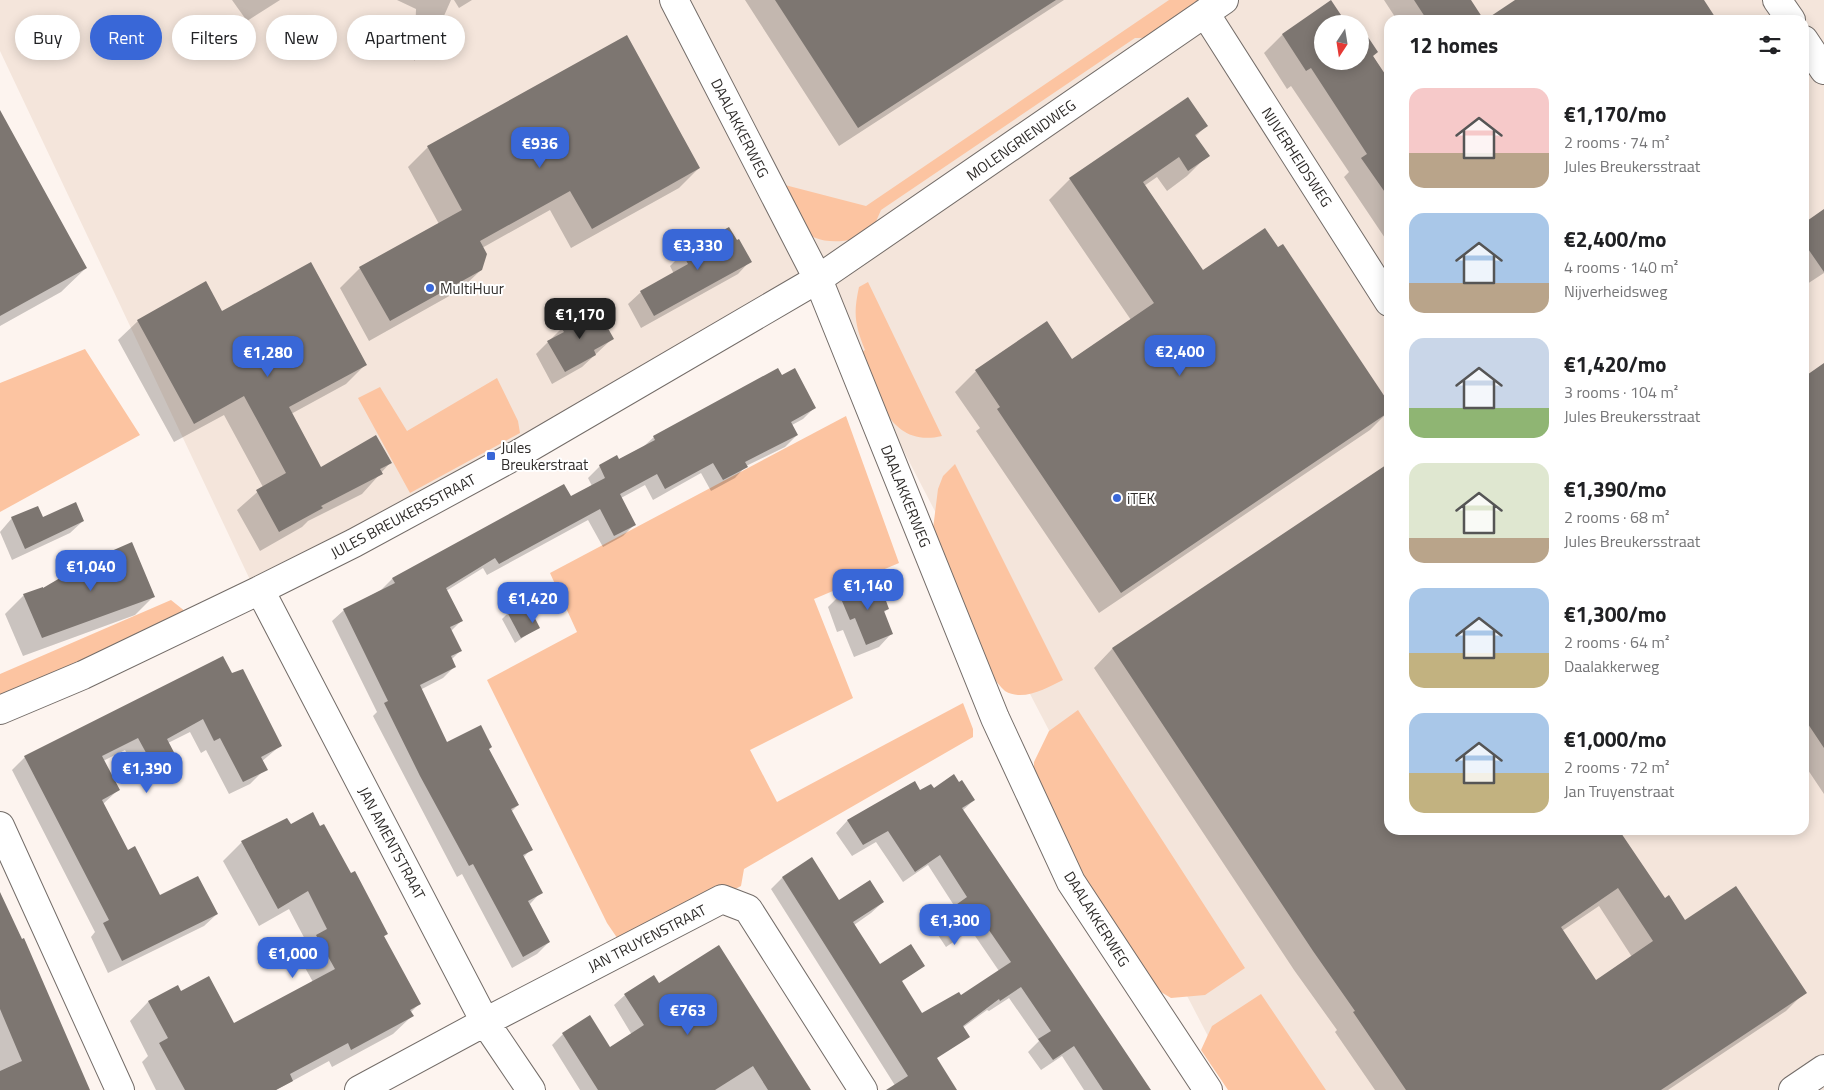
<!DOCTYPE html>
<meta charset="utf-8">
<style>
:root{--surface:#fff;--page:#f2f2f2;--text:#202124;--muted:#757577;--accent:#3967d7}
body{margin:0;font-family:"Titillium Web",sans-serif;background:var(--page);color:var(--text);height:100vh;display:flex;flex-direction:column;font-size:19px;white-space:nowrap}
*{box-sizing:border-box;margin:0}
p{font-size:16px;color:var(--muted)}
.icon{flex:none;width:28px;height:28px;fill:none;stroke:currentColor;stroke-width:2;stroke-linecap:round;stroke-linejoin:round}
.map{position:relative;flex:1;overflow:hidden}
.panel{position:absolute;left:1384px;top:15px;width:425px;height:820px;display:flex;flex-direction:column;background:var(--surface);border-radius:15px;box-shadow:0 2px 12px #0003}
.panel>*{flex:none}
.top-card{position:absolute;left:15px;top:15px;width:475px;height:45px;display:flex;gap:10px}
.needle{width:32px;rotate:192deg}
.buttons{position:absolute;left:1314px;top:15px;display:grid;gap:10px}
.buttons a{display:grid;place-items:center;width:55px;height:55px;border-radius:50%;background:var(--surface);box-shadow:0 2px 12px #0003;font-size:25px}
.price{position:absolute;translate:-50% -42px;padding:0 11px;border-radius:10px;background:var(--accent);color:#fff;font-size:16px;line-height:32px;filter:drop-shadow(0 1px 2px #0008)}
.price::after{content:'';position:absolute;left:50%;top:30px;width:15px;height:11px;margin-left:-8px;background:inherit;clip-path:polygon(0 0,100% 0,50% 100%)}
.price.active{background:#222;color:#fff}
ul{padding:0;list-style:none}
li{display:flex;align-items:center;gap:15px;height:125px;padding:0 25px}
li span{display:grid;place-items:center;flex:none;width:140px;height:100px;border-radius:15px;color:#555}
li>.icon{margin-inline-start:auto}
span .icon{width:60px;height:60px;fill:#fffc;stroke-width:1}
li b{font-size:21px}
h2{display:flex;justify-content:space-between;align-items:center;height:60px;padding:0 25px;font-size:21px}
.tag{padding:0 18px;border-radius:22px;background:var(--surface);box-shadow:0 2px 12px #0003;font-size:18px;line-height:45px}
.tag.active{background:var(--accent);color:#fff}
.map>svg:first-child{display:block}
</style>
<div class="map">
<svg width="1824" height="1090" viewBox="0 0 1824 1090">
<rect width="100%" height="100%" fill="#fdf4ef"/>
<path fill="#f4e5db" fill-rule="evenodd" d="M 0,0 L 1824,0 L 1824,1090 L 1236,1090 L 821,292 L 261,603 L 0,51 ZM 1389,20 L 1804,20 L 1804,830 L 1389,830 ZM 1322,24 L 1360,24 L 1360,61 L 1322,61 Z"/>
<path fill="#fcc4a1" d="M 1169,0 L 1198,0 C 1172,19 1173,39 1135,38 L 881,210 L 871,233 C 849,243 815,248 798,224 C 791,213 786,197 781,184 L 866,206 Z
M 868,282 L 942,436 C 888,449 876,391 860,353 L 865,350 C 855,325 853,314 859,287 Z
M 85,349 L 140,435 L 0,512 L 0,383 Z
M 497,378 L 518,421 L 520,433 L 410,493 L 358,398 L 380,387 L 407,431 Z
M 846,416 L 899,563 L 814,599 L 853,698 L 750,750 L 777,802 L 963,703 L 973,729 L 973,737 L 744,869 L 741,886 L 624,948 L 607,923 L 487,680 L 577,632 L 550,573 Z
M 955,464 L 1063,680 C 1047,688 1023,702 1005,691 C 1000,687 996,680 991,676 L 933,529 L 938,489 L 943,476 Z
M 171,600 L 186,612 L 0,698 L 0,674 Z
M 1078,710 L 1245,968 L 1205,995 L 1171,998 L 1146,983 L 1074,873 L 1034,787 L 1034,762 L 1049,731 Z
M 1261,994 L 1326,1090 L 1228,1090 L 1201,1050 L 1212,1026 Z"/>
<path fill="#0003" fill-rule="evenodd" d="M 232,0 L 280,0 L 247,21 Z
M 397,0 L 451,0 L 432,43 L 414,61 L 416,9 Z
M 454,0 L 472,0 L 459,8 Z
M 745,0 L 1064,0 L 839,146 Z
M 1384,0 L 1469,0 L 1482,20 L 1397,20 Z
M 1322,24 L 1322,61 L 1360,61 L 1360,35 L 1389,82 L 1389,244 L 1344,177 L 1349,172 L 1291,86 L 1287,89 L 1264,53 L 1283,34 Z
M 0,112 L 86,268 L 61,292 L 0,326 Z
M 1206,126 L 1195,137 L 1208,155 L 1187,176 L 1167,191 L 1157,177 L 1144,186 L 1203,272 L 1389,411 L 1370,430 L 1099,613 L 976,431 L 980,428 L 955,392 L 976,371 L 1072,360 L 1131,320 L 1049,200 L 1070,179 Z
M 428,147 L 699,168 L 679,188 L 571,248 L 550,210 L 482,248 L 481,270 L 460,290 L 369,341 L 340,288 L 360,268 L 439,224 L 408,167 Z
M 1824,211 L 1824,273 L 1804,286 L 1804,225 Z
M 729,228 L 750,261 L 738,274 L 641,328 L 628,304 L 641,292 L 674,274 L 670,266 L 682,254 Z
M 222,313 L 366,364 L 346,384 L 291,414 L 320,469 L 390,463 L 362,494 L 308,521 L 302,527 L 260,551 L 237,510 L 263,487 L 224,415 L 174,442 L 118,340 L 138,321 Z
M 562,328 L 612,339 L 582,367 L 552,384 L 536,354 Z
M 1824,364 L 1824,794 L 1804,764 L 1804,378 Z
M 782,376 L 815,407 L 803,419 L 792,425 L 797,435 L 785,447 L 746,466 L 735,478 L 711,491 L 701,473 L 653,500 L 645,485 L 621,498 L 635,524 L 623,536 L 603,547 L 588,520 L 487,575 L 483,568 L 446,591 L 461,621 L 451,631 L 461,650 L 451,660 L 454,667 L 443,678 L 420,690 L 446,744 L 488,749 L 518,805 L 511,812 L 531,849 L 523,858 L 541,892 L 530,904 L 549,942 L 537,954 L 512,968 L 462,874 L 457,877 L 373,716 L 377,712 L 332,621 L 344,610 L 381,590 L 392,579 L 570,498 L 592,486 L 588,478 L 600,466 L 618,460 L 643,447 L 654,437 Z
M 1389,465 L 1389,830 L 1618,830 L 1664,900 L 1685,922 L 1805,992 L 1786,1011 L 1668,1090 L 1375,1090 L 1335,1032 L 1337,1030 L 1294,970 L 1094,668 L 1112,649 ZM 1599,906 L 1632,957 L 1596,981 L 1562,931 Z
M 12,518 L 83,521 L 70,533 L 12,560 L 0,532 Z
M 61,582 L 154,596 L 135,615 L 23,656 L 5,614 L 24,595 Z
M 840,595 L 888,609 L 883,613 L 891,634 L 879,647 L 854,657 L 843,630 L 837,632 L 828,607 Z
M 508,613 L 538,627 L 515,643 L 502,619 Z
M 231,675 L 280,746 L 261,762 L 263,771 L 250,784 L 229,794 L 206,750 L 201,753 L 190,732 L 168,743 L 177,759 L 164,772 L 143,783 L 125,750 L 103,761 L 118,790 L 103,804 L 127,851 L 159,897 L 217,914 L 204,926 L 108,973 L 91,937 L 95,932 L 12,770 L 25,757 Z
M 914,782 L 920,792 L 933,790 L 974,800 L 962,811 L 1148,1090 L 1084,1090 L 1062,1056 L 1041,1070 L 1028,1052 L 1039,1041 L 1009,998 L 989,1011 L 987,1010 L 950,1037 L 999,971 L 971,930 L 946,947 L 932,926 L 955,907 L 928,865 L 903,882 L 876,842 L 852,856 L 836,833 L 847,821 Z
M 242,842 L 387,934 L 383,937 L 420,1003 L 410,1013 L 412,1016 L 393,1034 L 332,1067 L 329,1061 L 276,1090 L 156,1090 L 142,1062 L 148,1056 L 130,1021 L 148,1002 L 178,987 L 181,992 L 234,1025 L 313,982 L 298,955 L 308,945 L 289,909 L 259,926 L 223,861 Z
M 812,859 L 838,902 L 883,902 L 871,913 L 854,925 L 955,1090 L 892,1090 L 896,1087 L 771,889 L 782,878 Z
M 0,963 L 89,1090 L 0,1090 Z
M 659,985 L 809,1090 L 580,1090 L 552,1045 L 563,1034 L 590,1017 L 610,1049 L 632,1035 L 614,1005 L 625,995 Z"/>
<path fill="#7d7671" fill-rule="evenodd" d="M 775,0 L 1056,0 L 858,128 Z
M 1331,0 L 1347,24 L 1322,24 L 1322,61 L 1360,61 L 1360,34 L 1364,31 L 1378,52 L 1373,56 L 1389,80 L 1389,198 L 1361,158 L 1367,154 L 1311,68 L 1306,71 L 1282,34 Z
M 1414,0 L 1471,0 L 1484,20 L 1427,20 Z
M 1515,0 L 1704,0 L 1717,20 L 1485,20 Z
M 627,35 L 700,168 L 592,229 L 570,191 L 480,241 L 487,254 L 482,270 L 390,321 L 359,267 L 462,210 L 427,146 Z
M 1188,97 L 1208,126 L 1195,135 L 1210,156 L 1188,171 L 1179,157 L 1143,182 L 1203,270 L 1265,228 L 1278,247 L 1283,244 L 1389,403 L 1389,412 L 1121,593 L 997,409 L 1000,407 L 975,370 L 1047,321 L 1072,359 L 1154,303 L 1069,178 Z
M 0,110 L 87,268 L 0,316 Z
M 1824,209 L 1824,272 L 1804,243 L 1804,223 Z
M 729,227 L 737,240 L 739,239 L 752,262 L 654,316 L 640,291 L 688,264 L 682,253 Z
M 311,262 L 367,365 L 289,407 L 321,467 L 376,435 L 392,463 L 380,469 L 383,474 L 321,506 L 323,508 L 279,532 L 256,490 L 286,473 L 244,396 L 194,424 L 137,320 L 206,281 L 222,311 Z
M 596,307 L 614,339 L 594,350 L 596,355 L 565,372 L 547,341 L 564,332 L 561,327 Z
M 1824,363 L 1824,748 L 1804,718 L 1804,377 Z
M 778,368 L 782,375 L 795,368 L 816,408 L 791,422 L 798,435 L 745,462 L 748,467 L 723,480 L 713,463 L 665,489 L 657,474 L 620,494 L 636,525 L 614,536 L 600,509 L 499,564 L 495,558 L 446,588 L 463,621 L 450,627 L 462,651 L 451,656 L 456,667 L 420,685 L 447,742 L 481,725 L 492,747 L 489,749 L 519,805 L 511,809 L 533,850 L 523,855 L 543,893 L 528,901 L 550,942 L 523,957 L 473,864 L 469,866 L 420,776 L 384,703 L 388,701 L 343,609 L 395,583 L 392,578 L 564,484 L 571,496 L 605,478 L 599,465 L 617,455 L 619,459 L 655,440 L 653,436 Z
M 1389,463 L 1389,830 L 1619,830 L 1665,898 L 1669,895 L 1685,920 L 1736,886 L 1807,993 L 1661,1090 L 1406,1090 L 1353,1012 L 1355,1011 L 1313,951 L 1112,648 ZM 1618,888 L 1653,941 L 1596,980 L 1561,927 Z
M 76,502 L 84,521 L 25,549 L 11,517 L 38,506 L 43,517 Z
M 132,542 L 155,597 L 42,638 L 23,594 L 43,587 L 43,588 L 60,578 L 61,580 L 100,556 Z
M 878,579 L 889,609 L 884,611 L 893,634 L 866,645 L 855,618 L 850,620 L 839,594 Z
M 526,601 L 540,628 L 521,638 L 507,612 Z
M 223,656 L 232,673 L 243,669 L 282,746 L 261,757 L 268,770 L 243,782 L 220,738 L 214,741 L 203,719 L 167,739 L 178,760 L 156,771 L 138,738 L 102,756 L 120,790 L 102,800 L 128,850 L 135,846 L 160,895 L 198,876 L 218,914 L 122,961 L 103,923 L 109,920 L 24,756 Z
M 954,774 L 959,782 L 962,780 L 975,800 L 962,808 L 1151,1090 L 1103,1090 L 1074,1046 L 1053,1060 L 1038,1039 L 1051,1031 L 1021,987 L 1000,1001 L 999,999 L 963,1026 L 970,1037 L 937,1058 L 957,1090 L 886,1090 L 908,1076 L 782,877 L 812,857 L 839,900 L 870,880 L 884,902 L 853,922 L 880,964 L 911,944 L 925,966 L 902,981 L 922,1013 L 959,992 L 961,995 L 1011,962 L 982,920 L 958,936 L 943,914 L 967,897 L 940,855 L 915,872 L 888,831 L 863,845 L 847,820 L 915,781 L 920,790 L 931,784 L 934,788 Z
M 313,812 L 320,826 L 324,824 L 351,873 L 355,871 L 388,934 L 384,936 L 421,1004 L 410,1010 L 414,1016 L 351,1050 L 348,1043 L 290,1074 L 293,1081 L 276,1090 L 185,1090 L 159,1043 L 168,1038 L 148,1001 L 178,985 L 181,991 L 209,976 L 234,1023 L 335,969 L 316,935 L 327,929 L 308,891 L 278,909 L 241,841 L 287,818 L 291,824 Z
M 0,892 L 22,939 L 24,938 L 90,1090 L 0,1090 L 0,1071 L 22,1061 L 0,1009 Z
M 719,945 L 811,1090 L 768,1090 L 753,1066 L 715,1090 L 598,1090 L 562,1033 L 590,1015 L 610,1047 L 644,1025 L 624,994 L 654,975 L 659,983 Z"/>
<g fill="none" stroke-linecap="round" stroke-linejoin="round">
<g stroke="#736c68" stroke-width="30">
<path id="minor" d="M 674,0 L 818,279 L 995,718 L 1071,882 L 1208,1090
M 1777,0 L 1791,20
M 1205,13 L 1389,302
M 1804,40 L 1824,70
M 260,590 L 485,1022 L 531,1090
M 0,710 L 83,675 L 260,590 L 354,543 L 520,453 L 818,279 L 1224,0
M 0,826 L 120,1090
M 359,1090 L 485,1022 L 722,899 L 748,909 L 863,1090
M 1793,1090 L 1824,1069"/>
</g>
<use href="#minor" stroke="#fff" stroke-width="28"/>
</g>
<g fill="#3967d7" stroke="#fff" stroke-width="2">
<circle cx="430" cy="288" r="5"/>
<rect x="486" y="451" width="10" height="10" rx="2.5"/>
<circle cx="1117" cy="498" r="5"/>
</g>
<g text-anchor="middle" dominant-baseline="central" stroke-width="4" stroke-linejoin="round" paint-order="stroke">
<g font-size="15" fill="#2f2c2a" stroke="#fff">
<text transform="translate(740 128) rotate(63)">DAALAKKERWEG</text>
<text transform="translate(1021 140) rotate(-35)">MOLENGRIENDWEG</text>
<text transform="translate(1297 157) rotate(57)">NIJVERHEIDSWEG</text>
<text transform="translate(906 496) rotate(68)">DAALAKKERWEG</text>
<text transform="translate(403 516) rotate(-28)">JULES BREUKERSSTRAAT</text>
<text transform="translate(392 843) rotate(62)">JAN AMENTSTRAAT</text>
<text transform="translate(1097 919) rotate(58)">DAALAKKERWEG</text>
<text transform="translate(647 938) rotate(-27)">JAN TRUYENSTRAAT</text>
</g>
<g font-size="15" fill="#2f2c2a" stroke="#fff" text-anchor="start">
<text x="440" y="288">MultiHuur</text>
<text x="501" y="447">Jules<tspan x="501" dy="17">Breukerstraat</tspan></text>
<text x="1127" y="498">iTEK</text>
</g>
</g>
</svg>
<div class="buttons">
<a><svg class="needle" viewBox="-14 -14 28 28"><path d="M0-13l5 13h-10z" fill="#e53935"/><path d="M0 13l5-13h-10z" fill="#757577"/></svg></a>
</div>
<b class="price" style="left:540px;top:169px">€936</b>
<b class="price" style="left:698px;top:271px">€3,330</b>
<b class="price active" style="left:580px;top:340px">€1,170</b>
<b class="price" style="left:1180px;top:377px">€2,400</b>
<b class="price" style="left:268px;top:378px">€1,280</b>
<b class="price" style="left:91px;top:592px">€1,040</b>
<b class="price" style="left:868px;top:611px">€1,140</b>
<b class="price" style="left:533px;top:624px">€1,420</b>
<b class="price" style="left:147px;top:794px">€1,390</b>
<b class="price" style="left:955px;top:946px">€1,300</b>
<b class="price" style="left:293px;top:979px">€1,000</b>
<b class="price" style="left:688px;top:1036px">€763</b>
<div class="top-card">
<a class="tag">Buy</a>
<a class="tag active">Rent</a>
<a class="tag">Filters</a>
<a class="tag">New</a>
<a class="tag">Apartment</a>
</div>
<section class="panel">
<h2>12 homes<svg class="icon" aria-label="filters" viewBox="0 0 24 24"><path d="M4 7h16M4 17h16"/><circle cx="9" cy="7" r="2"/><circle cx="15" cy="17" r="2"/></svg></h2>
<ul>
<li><span style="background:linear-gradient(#f6c9c9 65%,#b9a48a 0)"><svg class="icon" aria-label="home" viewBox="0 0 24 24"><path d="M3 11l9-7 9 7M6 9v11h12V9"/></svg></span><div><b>€1,170/mo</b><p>2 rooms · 74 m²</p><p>Jules Breukersstraat</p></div></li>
<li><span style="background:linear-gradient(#a9c7e8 70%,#b9a48a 0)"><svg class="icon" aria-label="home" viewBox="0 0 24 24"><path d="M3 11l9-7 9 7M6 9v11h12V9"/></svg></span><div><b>€2,400/mo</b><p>4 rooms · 140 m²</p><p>Nijverheidsweg</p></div></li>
<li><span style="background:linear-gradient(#c9d6e8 70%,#8fb573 0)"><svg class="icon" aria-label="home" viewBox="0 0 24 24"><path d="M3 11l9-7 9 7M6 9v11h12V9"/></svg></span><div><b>€1,420/mo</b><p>3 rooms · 104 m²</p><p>Jules Breukersstraat</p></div></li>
<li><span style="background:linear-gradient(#dfe7d0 75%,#b9a48a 0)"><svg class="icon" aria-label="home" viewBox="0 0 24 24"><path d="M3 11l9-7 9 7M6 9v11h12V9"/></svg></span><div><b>€1,390/mo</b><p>2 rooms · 68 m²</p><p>Jules Breukersstraat</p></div></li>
<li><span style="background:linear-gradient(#a9c7e8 65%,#c2b280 0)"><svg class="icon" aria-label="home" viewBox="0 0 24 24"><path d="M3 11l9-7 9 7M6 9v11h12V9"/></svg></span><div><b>€1,300/mo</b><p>2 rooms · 64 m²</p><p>Daalakkerweg</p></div></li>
<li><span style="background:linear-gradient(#a9c7e8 60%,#c2b280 0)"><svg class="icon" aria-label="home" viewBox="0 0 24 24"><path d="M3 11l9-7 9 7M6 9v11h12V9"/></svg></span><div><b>€1,000/mo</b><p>2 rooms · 72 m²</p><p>Jan Truyenstraat</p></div></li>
</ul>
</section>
</div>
